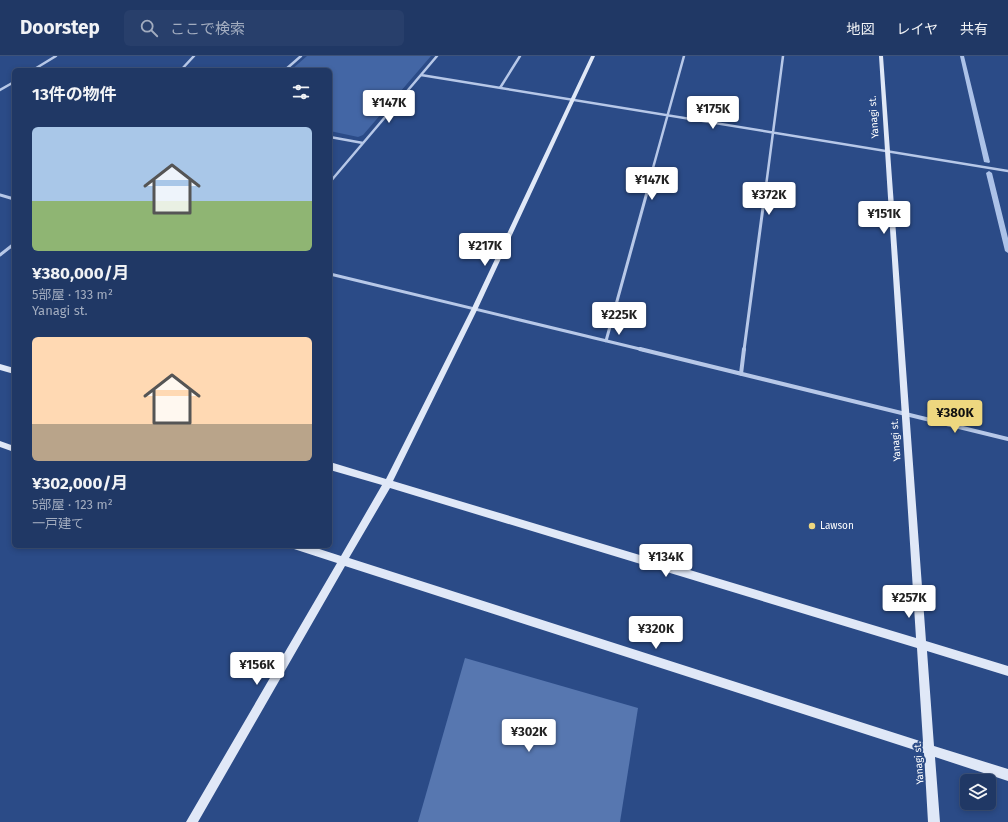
<!DOCTYPE html>
<html lang="ja">
<meta charset="utf-8">
<style>
:root{--surface:#203865;--page:#283f6b;--text:#f1f3f6;--muted:#a2acbf;--line:#3d5279;--accent:#eed77f}
body{margin:0;font-family:"Fira Sans","Noto Sans JP",sans-serif;background:var(--page);color:var(--text);height:100vh;display:flex;flex-direction:column;font-size:15px;white-space:nowrap}
*{box-sizing:border-box;margin:0}
p{font-size:13px;color:var(--muted)}
.icon{flex:none;width:22px;height:22px;fill:none;stroke:currentColor;stroke-width:2;stroke-linecap:round;stroke-linejoin:round}
.map{position:relative;flex:1;overflow:hidden}
.side{position:absolute;left:12px;top:12px;width:320px;height:480px;display:flex;flex-direction:column;background:var(--surface);border-radius:6px;box-shadow:0 2px 6px #0003,0 0 0 1px var(--line)}
.side>*{flex:none}
.tools{position:absolute;left:960px;top:718px;display:grid;gap:8px}
.tools a{display:grid;place-items:center;width:36px;height:36px;border-radius:6px;background:var(--surface);box-shadow:0 2px 6px #0003,0 0 0 1px var(--line);font-size:20px}
.price{position:absolute;translate:-50% -34px;padding:0 9px;border-radius:4px;background:#fff;color:#222;font-size:13px;line-height:26px;filter:drop-shadow(0 1px 2px #0008)}
.price::after{content:'';position:absolute;left:50%;top:24px;width:12px;height:9px;margin-left:-6px;background:inherit;clip-path:polygon(0 0,100% 0,50% 100%)}
.price.current{background:var(--accent);color:#111}
ul{padding:0;list-style:none}
li{display:grid;align-content:center;gap:8px;height:212px;padding:0 20px}
li span{display:grid;place-items:center;height:124px;border-radius:6px;color:#555}
li>.icon{margin-inline-start:auto}
span .icon{width:72px;height:72px;fill:#fffc;stroke-width:1}
li b{font-size:17px}
h2{display:flex;justify-content:space-between;align-items:center;height:48px;padding:0 20px;font-size:17px}
header{display:flex;align-items:center;gap:24px;box-sizing:border-box;height:56px;padding:0 20px;background:var(--surface);border-bottom:1px solid var(--line)}
header strong{font-size:19px}
nav{display:flex;gap:22px;margin-inline-start:auto;font-size:14px}
.search{width:280px;height:36px;background:var(--page);display:flex;align-items:center;gap:10px;box-sizing:border-box;padding:0 14px;border-radius:6px;color:var(--muted);font-size:15px}
.map>svg:first-child{display:block}
</style>
<header>
<strong>Doorstep</strong>
<div class="search"><svg class="icon" aria-label="search" viewBox="0 0 24 24"><circle cx="10" cy="10" r="6"/><path d="M15 15l6 6"/></svg>ここで検索</div>
<nav><a>地図</a><a>レイヤ</a><a>共有</a></nav>
</header>
<div class="map">
<svg width="1008" height="766" viewBox="0 0 1008 766">
<rect width="100%" height="100%" fill="#2b4b87"/>
<path fill="#4366a5" d="M 307,0 L 431,0 L 363,79 L 358,81 L 330,75 L 330,14 L 291,14 Z"/>
<g fill="none" stroke-linecap="round" stroke-linejoin="round">
<path fill="#acc2e8" fill-rule="evenodd" d="M 960,0 L 964,0 L 990,106 L 989,107 L 984,106 Z
M 989,115 L 992,117 L 1008,182 L 1008,197 L 1005,195 L 986,117 Z"/>
</g>
<path fill="#5777b0" d="M 465,602 L 638,652 L 620,766 L 418,766 Z"/>
<g fill="none" stroke-linecap="round" stroke-linejoin="round">
<path stroke="#b7c8e8" stroke-width="2.5" d="M 33,14 L 56,0
M 181,14 L 194,0
M 285,14 L 301,0
M 421,19 L 1008,115
M 500,32 L 520,0
M 0,34 L 14,26
M 330,81 L 363,87
M 330,126 L 437,0
M 648,130 L 684,0
M 766,130 L 783,0"/>
<path stroke="#b7c8e8" stroke-width="3" d="M 0,139 L 14,143
M 0,199 L 14,188
M 330,218 L 644,294
M 606,285 L 649,129
M 744,294 L 766,129"/>
<path stroke="#b7c8e8" stroke-width="4" d="M 640,293 L 1008,383
M 741,318 L 744,293"/>
<path fill="#e0e8f7" fill-rule="evenodd" d="M 591,0 L 595,0 L 478,252 L 393,425 L 916,582 L 879,0 L 883,0 L 926,585 L 1008,610 L 1008,620 L 927,595 L 934,690 L 1008,713 L 1008,725 L 935,701 L 940,766 L 928,766 L 924,697 L 345,510 L 198,766 L 186,766 L 337,507 L 297,494 L 294,493 L 293,490 L 310,490 L 341,500 L 382,429 L 330,414 L 330,406 L 386,423 L 472,252 ZM 390,432 L 917,592 L 923,686 L 349,502 Z
M 0,308 L 14,312 L 14,318 L 0,314 Z
M 0,385 L 14,390 L 14,396 L 0,391 Z"/>
</g>
<circle fill="#eed77f" stroke="#2b4b87" stroke-width="1.5" cx="812" cy="470" r="4"/>
<g text-anchor="middle" dominant-baseline="central" stroke-width="4" stroke-linejoin="round" paint-order="stroke">
<g font-size="10" fill="#fff" stroke="#2b4b87">
<text transform="translate(874 61) rotate(-94)">Yanagi st.</text>
<text transform="translate(896 384) rotate(-94)">Yanagi st.</text>
<text transform="translate(919 707) rotate(-94)">Yanagi st.</text>
</g>
<g font-size="10" fill="#fff" stroke="#2b4b87" text-anchor="start">
<text x="820" y="470">Lawson</text>
</g>
</g>
</svg>
<div class="tools">
<a><svg class="icon" aria-label="layers" viewBox="0 0 24 24"><path d="M12 4l9 5-9 5-9-5zM3 14l9 5 9-5"/></svg></a>
</div>
<b class="price" style="left:389px;top:68px">¥147K</b>
<b class="price" style="left:713px;top:74px">¥175K</b>
<b class="price" style="left:652px;top:145px">¥147K</b>
<b class="price" style="left:769px;top:160px">¥372K</b>
<b class="price" style="left:884px;top:179px">¥151K</b>
<b class="price" style="left:485px;top:211px">¥217K</b>
<b class="price" style="left:619px;top:280px">¥225K</b>
<b class="price current" style="left:955px;top:378px">¥380K</b>
<b class="price" style="left:666px;top:522px">¥134K</b>
<b class="price" style="left:909px;top:563px">¥257K</b>
<b class="price" style="left:656px;top:594px">¥320K</b>
<b class="price" style="left:257px;top:630px">¥156K</b>
<b class="price" style="left:529px;top:697px">¥302K</b>
<section class="side">
<h2>13件の物件<svg class="icon" aria-label="filters" viewBox="0 0 24 24"><path d="M4 7h16M4 17h16"/><circle cx="9" cy="7" r="2"/><circle cx="15" cy="17" r="2"/></svg></h2>
<ul>
<li><span style="background:linear-gradient(#a9c7e8 60%,#8fb573 0)"><svg class="icon" aria-label="home" viewBox="0 0 24 24"><path d="M3 11l9-7 9 7M6 9v11h12V9"/></svg></span><div><b>¥380,000/月</b><p>5部屋 · 133 m²</p><p>Yanagi st.</p></div></li>
<li><span style="background:linear-gradient(#ffd9b3 70%,#b9a48a 0)"><svg class="icon" aria-label="home" viewBox="0 0 24 24"><path d="M3 11l9-7 9 7M6 9v11h12V9"/></svg></span><div><b>¥302,000/月</b><p>5部屋 · 123 m²</p><p>一戸建て</p></div></li>
</ul>
</section>
</div>
